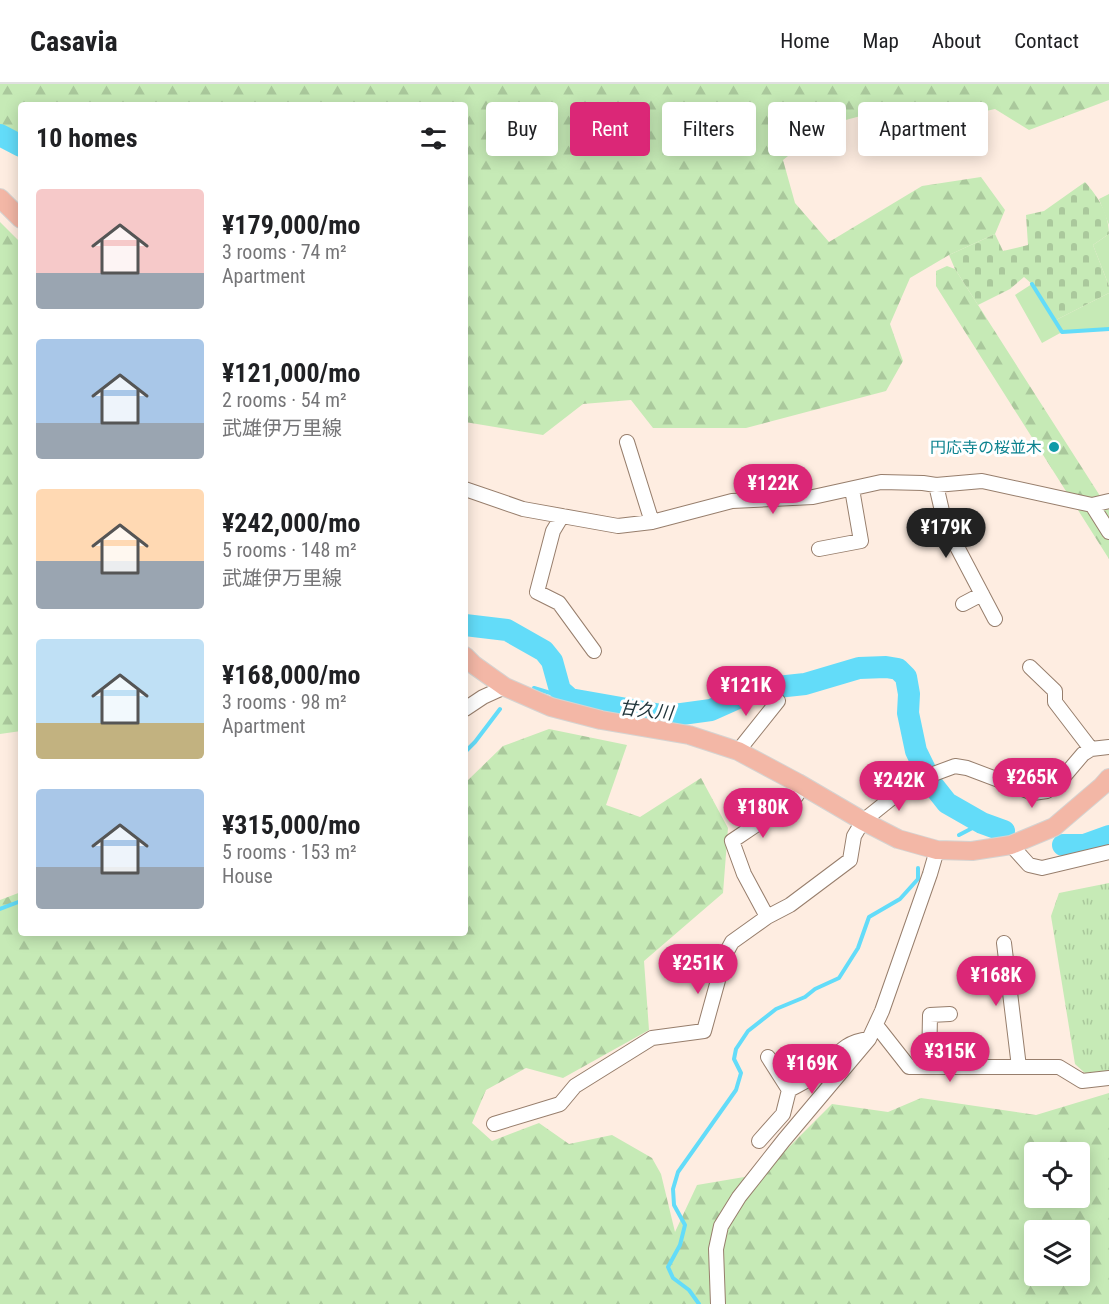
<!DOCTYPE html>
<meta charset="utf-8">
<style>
:root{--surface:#fff;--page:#f6f6f6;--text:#202124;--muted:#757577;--line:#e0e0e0;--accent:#db2777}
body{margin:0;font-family:"Roboto Condensed","Noto Sans JP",sans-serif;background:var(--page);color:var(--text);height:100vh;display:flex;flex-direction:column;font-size:22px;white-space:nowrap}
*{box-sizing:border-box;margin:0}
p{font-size:20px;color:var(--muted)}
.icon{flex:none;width:33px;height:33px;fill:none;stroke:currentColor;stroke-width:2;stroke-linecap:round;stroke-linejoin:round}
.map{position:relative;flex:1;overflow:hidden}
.side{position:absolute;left:18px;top:18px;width:450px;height:834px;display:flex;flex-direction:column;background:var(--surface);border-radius:6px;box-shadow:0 3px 15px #0003}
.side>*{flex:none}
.top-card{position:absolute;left:486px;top:18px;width:532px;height:54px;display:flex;gap:12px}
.controls{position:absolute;left:1024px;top:1058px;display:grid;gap:12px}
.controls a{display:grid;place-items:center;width:66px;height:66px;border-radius:6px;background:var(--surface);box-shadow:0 3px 15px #0003;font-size:30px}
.price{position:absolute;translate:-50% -51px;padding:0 14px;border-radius:21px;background:var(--accent);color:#fff;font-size:20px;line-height:39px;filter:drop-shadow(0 2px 3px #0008)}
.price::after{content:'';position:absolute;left:50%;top:36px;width:18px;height:14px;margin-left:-9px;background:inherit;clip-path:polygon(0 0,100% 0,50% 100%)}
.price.selected{background:#222;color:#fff}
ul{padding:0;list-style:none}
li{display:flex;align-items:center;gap:18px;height:150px;padding:0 18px}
li span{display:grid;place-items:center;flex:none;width:168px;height:120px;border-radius:6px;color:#555}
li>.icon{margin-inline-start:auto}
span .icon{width:72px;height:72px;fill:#fffc;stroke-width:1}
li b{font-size:26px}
h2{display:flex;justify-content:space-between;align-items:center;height:72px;padding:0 18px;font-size:26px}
.pill{padding:0 21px;border-radius:6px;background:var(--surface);box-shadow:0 3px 15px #0003;font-size:21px;line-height:54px}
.pill.selected{background:var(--accent);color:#fff}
header{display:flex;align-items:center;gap:36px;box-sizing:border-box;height:84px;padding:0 30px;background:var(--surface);border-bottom:2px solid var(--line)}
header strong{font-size:28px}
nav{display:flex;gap:33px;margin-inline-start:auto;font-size:21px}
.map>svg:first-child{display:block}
</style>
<header>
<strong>Casavia</strong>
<nav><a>Home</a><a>Map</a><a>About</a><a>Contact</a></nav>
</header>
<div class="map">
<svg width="1109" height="1220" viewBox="0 0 1109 1220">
<defs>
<pattern id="forest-firs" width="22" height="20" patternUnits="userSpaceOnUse" patternTransform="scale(1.5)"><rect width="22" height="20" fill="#c6eab6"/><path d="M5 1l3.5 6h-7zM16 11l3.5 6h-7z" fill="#aac89c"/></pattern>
<pattern id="cemetery-stones" width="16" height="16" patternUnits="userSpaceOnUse" patternTransform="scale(1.5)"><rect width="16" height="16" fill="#c6eab6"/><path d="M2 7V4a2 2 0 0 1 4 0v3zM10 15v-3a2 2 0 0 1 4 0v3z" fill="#aac89c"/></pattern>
<pattern id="park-tufts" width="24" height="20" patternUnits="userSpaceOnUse" patternTransform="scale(1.5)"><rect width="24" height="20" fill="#c6eab6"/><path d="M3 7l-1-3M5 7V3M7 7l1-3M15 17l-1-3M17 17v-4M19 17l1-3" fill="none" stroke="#aac89c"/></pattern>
</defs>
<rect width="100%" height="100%" fill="#feede1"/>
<path fill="#c6eab6" d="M 1109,110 L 1109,141 L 1099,115 Z
M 1109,150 L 1109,202 L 1093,161 Z
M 1032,200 L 1054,237 L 1109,209 L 1109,245 L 1062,248 L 1042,259 L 1015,211 Z"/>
<path fill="url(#forest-firs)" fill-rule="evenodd" d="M 0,0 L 1109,0 L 1109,16 L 1029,46 L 995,25 L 913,43 L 883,26 L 827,41 L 783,76 L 795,119 L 829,158 L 922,102 L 981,93 L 1005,126 L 995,150 L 949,171 L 910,194 L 890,240 L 903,277 L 886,307 L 746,344 L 653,344 L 631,316 L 583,320 L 543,351 L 465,338 L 465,21 L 21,21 L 21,69 L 0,57 Z
M 0,138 L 21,159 L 21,647 L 0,650 Z
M 947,182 L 955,185 L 1109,426 L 1109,475 L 936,202 L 936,187 Z
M 549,645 L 627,661 L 606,721 L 640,733 L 701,694 L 728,744 L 723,809 L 644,877 L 649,946 L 563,994 L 526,984 L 486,1006 L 472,1039 L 492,1057 L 539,1039 L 569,1060 L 612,1051 L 652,1074 L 661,1090 L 675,1148 L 697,1101 L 762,1090 L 832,1020 L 888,1028 L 921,1014 L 1036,1031 L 1109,1009 L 1109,1220 L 0,1220 L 0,816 L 21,808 L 21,849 L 465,849 L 465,699 L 503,662 ZM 1035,1068 L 1080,1068 L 1080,1113 L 1035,1113 ZM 1035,1146 L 1080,1146 L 1080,1191 L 1035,1191 Z"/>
<path fill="url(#cemetery-stones)" d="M 1085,98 C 1098,113 1109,129 1109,150 L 1093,161 L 1109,202 L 1109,209 L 1054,237 L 1032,200 L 1024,193 L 1010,205 L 978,221 L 955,185 L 949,171 L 995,150 L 1003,167 L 1028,161 L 1026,131 L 1044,127 Z"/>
<path fill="url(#park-tufts)" d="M 1109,799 L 1109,989 L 1087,991 L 1075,980 L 1051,832 L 1059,809 Z"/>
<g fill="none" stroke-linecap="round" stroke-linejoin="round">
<path stroke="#63dcf9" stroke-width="4" d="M 1032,200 L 1062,248 L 1109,245
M 534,604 L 570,615
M 465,668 L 475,658 L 500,625
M 959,751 L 982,739
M 0,825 L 21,817
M 699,1220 L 689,1206 L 673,1194 L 668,1183 L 680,1161 L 685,1141 L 674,1121 L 673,1105 L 678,1088 L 736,1006 L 741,989 L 734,975 L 736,965 L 748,947 L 776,925 L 805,913 L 815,905 L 839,894 L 858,864 L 869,833 L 900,815 L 918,795 L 918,784"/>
<path stroke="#63dcf9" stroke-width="22" d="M 0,51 L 21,62
M 465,541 L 507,546 L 544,567 L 552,577 L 560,606 L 570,615 L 667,632 L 711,626 L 758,605 L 805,600 L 859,584 L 886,583 L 898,585 L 906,593 L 909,610 L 908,629 L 916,667 L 932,700 L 947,719 L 982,739 L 1004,747
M 1063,761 L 1084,761 L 1109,752"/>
<g stroke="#977e6c" stroke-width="16">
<path id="minor" d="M 627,358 L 652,438
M 936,401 L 945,440 L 995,535
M 465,405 L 523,425 L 618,442 L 652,438 L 732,417 L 813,413 L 881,398 L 923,399 L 936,401 L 982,397 L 1092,421 L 1109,417
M 1092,421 L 1109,448
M 562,432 L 553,447 L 537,508 L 559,519 L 594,567
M 819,465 L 861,457 L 852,405
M 963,520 L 982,510
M 1030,583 L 1055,607 L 1055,618 L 1091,665
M 465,625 L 483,613 L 505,603
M 738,667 L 778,617
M 1011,761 L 1029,781 L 1042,784 L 1109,768
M 765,829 L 744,790 L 732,757 L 790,718 L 797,711 L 798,699
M 1004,859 L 1019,983
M 876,941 L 909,983 L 1059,983 L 1082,997 L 1109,994
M 768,973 L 789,1006
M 929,983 L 930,931 L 950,930
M 494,1040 L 560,1020 L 575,1002 L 652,954 L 704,947 L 725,871 L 732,858 L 767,833 L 790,821 L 850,776 L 854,752 L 863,737 L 903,705 L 920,695 L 955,682 L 967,684 L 1033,709 L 1047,707 L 1060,697 L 1083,670 L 1091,665 L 1109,663
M 759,1057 L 783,1030 L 789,1006 C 800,1000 813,994 822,986 C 838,971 843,958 869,955
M 718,1220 L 716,1165 L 721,1142 L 739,1113 L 784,1056 L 869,955 L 882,927 L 930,790 L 937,766"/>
</g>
<g stroke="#d5d3d1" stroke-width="20">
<path id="major" d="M 0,114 L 21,135
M 465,572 L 474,581 L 505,603 L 551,623 L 601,636 L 689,651 L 738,667 L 798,699 L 863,737 L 898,755 L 937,766 L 972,767 L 1011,761 L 1054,743 L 1102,702 L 1109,694"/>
</g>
<use href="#minor" stroke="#fff" stroke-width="14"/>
<use href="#major" stroke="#f3b7a6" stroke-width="18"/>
</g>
<circle fill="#0f9aa8" stroke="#fff" stroke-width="2" cx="1054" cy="363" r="6"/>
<g text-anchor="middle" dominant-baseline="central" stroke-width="6" stroke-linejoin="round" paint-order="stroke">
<g font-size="16" fill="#0d838f" stroke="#fff" text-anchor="end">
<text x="1042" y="363">円応寺の桜並木</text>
</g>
<g font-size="18" font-style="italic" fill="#20353b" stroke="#fff">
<text transform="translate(646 626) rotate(6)">甘久川</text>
</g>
</g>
</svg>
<div class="controls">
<a><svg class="icon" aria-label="locate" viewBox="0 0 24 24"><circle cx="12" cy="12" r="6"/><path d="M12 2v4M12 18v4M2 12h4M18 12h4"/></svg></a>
<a><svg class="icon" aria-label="layers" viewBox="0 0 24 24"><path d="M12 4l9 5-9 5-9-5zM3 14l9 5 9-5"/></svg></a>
</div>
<b class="price" style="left:773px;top:431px">¥122K</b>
<b class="price selected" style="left:946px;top:475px">¥179K</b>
<b class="price" style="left:746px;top:633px">¥121K</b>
<b class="price" style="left:1032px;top:725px">¥265K</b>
<b class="price" style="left:899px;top:728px">¥242K</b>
<b class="price" style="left:763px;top:755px">¥180K</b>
<b class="price" style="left:698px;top:911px">¥251K</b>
<b class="price" style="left:996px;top:923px">¥168K</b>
<b class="price" style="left:950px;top:999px">¥315K</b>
<b class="price" style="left:812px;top:1011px">¥169K</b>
<div class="top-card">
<a class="pill">Buy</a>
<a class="pill selected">Rent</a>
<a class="pill">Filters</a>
<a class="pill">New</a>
<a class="pill">Apartment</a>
</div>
<section class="side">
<h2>10 homes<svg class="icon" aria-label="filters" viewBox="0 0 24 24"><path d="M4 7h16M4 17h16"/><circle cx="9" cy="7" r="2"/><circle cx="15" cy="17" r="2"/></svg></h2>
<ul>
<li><span style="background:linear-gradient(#f6c9c9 70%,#9aa5b1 0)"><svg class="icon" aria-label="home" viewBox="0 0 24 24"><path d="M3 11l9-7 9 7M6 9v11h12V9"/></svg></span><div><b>¥179,000/mo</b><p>3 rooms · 74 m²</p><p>Apartment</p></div></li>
<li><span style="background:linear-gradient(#a9c7e8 70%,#9aa5b1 0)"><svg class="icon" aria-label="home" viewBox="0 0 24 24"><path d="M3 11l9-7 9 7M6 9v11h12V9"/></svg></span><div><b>¥121,000/mo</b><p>2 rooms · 54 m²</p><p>武雄伊万里線</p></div></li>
<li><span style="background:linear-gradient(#ffd9b3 60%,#9aa5b1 0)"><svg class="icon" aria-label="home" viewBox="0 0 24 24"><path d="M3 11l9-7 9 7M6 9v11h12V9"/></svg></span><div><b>¥242,000/mo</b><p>5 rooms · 148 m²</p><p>武雄伊万里線</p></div></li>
<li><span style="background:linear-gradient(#bfe0f5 70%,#c2b280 0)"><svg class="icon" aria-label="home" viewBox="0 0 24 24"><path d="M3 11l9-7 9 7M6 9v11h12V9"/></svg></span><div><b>¥168,000/mo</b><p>3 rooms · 98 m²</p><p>Apartment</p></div></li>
<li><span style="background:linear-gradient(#a9c7e8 65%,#9aa5b1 0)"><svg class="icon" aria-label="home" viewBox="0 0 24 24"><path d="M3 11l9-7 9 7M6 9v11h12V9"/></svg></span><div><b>¥315,000/mo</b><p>5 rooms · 153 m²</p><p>House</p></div></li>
</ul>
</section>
</div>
